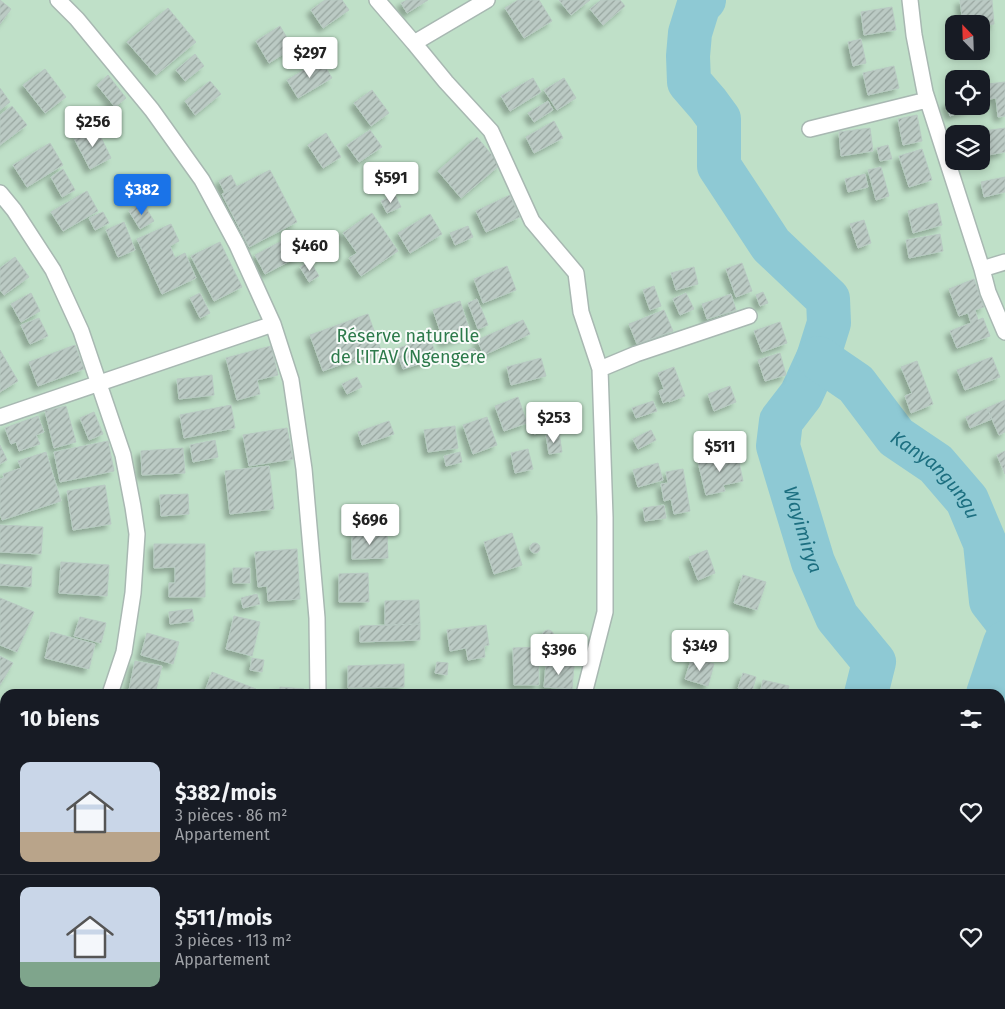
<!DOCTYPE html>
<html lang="fr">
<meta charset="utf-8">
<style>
:root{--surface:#171b24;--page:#242831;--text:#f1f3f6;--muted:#9ea1a6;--line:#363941;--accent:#1a73e8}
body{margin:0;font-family:"Fira Sans",sans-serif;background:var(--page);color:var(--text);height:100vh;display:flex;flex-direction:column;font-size:19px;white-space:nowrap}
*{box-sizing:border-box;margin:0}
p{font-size:16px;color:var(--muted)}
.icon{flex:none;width:28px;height:28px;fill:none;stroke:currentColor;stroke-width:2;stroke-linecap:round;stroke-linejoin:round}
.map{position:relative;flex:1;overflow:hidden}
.drawer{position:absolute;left:0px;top:689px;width:1005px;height:321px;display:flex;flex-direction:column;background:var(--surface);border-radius:15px 15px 0 0;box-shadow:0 2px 8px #0003}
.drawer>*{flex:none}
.needle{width:32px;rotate:337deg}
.controls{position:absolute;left:945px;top:15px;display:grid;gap:10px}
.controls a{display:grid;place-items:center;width:45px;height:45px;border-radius:10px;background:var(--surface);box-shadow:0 2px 8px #0003;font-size:25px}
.price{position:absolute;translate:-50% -42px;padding:0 11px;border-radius:5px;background:#fff;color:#222;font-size:16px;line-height:32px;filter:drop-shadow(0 1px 2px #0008)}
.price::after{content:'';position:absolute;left:50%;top:30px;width:15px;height:11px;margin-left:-8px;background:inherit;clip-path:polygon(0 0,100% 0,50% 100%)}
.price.active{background:var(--accent);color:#fff}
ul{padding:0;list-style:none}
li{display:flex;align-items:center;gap:15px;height:125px;padding:0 20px}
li+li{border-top:1px solid var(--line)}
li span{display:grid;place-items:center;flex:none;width:140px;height:100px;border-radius:10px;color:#555}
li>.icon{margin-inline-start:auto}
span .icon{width:60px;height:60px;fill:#fffc;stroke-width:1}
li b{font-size:21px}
h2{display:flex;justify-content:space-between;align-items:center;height:60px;padding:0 20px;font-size:21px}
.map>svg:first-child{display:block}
</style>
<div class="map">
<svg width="1005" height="1009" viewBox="0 0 1005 1009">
<defs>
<pattern id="building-hatch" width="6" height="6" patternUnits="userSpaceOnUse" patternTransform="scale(1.25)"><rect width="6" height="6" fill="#bbcac4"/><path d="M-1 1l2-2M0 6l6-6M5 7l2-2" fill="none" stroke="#98a6a0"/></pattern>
<filter id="shadow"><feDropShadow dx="-4.5" dy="4.5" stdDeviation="2.5" flood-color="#0004"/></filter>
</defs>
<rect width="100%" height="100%" fill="#e6efeb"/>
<path fill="#bfe0c8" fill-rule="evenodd" d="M 0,0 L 1005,0 L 1005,1009 L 0,1009 ZM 954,24 L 981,24 L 981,51 L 954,51 ZM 954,79 L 981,79 L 981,106 L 954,106 ZM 954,134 L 981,134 L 981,161 L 954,161 ZM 5,694 L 1000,694 L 1000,1005 L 5,1005 Z"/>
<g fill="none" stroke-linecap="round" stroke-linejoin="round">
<path stroke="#8ec9d4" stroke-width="8" d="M 1000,989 L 1005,996"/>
<g stroke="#8ec9d4" stroke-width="44">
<path id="s1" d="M 704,0 L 699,4 L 690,33 L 688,56 L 689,82 L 708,104 L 719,119 L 719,166 L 771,245 L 828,299 L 829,323 L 818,358 L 801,395 L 781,421 L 778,446 L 813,562 L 837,617 L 874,662 L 866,694"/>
<path id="s2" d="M 818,358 L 856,384 L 896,437 L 936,464 L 967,500 L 985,543 L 991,601 L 1005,619"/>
<path d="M 988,694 L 1005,643"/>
<path d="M 1000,721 L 1005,727"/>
</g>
</g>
<path fill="url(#building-hatch)" stroke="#b8c9c2" filter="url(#shadow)" d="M 0,0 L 11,9 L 0,24 Z
M 325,0 L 342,0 L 349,10 L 323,28 L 311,10 Z
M 407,0 L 428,0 L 407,13 L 401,3 Z
M 518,0 L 539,0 L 552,21 L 524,38 L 505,8 Z
M 559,0 L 590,0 L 571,15 Z
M 601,0 L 620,0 L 625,6 L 603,25 L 590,9 Z
M 960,0 L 992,0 L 994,24 L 981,26 L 981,24 L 963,24 Z
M 892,7 L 896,30 L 864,35 L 861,12 Z
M 168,8 L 196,42 L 156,75 L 127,42 Z
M 280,26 L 293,48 L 269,63 L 256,41 Z
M 861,39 L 866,63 L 853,66 L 848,42 Z
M 195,54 L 204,66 L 185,81 L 176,70 Z
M 321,60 L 332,78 L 298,98 L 287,80 Z
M 894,66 L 899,88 L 868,95 L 863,73 Z
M 45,69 L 66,97 L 45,113 L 23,85 Z
M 108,75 L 126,98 L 115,107 L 97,85 Z
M 533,78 L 541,92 L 510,111 L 501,96 Z
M 564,78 L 576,98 L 557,110 L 544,90 Z
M 210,81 L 221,94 L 195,115 L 185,101 Z
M 1005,82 L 1005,116 L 998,117 L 996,98 L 990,99 L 988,84 Z
M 0,88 L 10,102 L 0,110 Z
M 372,90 L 389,113 L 371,126 L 354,103 Z
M 548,101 L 553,110 L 534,122 L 528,113 Z
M 954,101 L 954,106 L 978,106 L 950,116 L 946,103 Z
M 12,106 L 27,125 L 0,145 L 0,115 Z
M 917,115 L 922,141 L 903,145 L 898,119 Z
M 554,121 L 563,138 L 534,153 L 526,137 Z
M 96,127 L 111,158 L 90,169 L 74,138 Z
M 870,128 L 873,151 L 841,156 L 839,132 Z
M 1005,128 L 1005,152 L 988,155 L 984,131 Z
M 370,130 L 382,147 L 359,162 L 347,145 Z
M 326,133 L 341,157 L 323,168 L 308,145 Z
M 477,137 L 500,165 L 461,198 L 438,171 Z
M 50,143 L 63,165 L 27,187 L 13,165 Z
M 888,145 L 892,159 L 880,161 L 877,148 Z
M 922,149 L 932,180 L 909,187 L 899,156 Z
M 881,167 L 889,196 L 876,200 L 868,170 Z
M 63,169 L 75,190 L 62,197 L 51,177 Z
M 270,170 L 297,222 L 249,247 L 222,194 Z
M 865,174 L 868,187 L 848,192 L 845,179 Z
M 231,175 L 237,187 L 225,193 L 219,181 Z
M 1005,177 L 1005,192 L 984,197 L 981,182 Z
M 87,191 L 98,211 L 63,231 L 51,212 Z
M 395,195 L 401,207 L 387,213 L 381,201 Z
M 510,195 L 520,217 L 486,232 L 476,211 Z
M 143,203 L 154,221 L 140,229 L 129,211 Z
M 937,203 L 942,225 L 913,233 L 908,211 Z
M 103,212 L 109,223 L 95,230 L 89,218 Z
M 372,213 L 398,251 L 361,276 L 349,258 L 357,253 L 343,233 Z
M 430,214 L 442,234 L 410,253 L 398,233 Z
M 864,220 L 871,243 L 858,248 L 850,224 Z
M 124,222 L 135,250 L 118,257 L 106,230 Z
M 171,224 L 179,241 L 170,246 L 175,258 L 185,253 L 196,278 L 162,294 L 137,239 Z
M 468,226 L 473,237 L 455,245 L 450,233 Z
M 299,232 L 309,251 L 265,274 L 255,255 Z
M 940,234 L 943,251 L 909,258 L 906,240 Z
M 327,235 L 334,248 L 325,252 L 318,240 Z
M 220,242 L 242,287 L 214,301 L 191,256 Z
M 15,257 L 29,277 L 4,295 L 0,290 L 0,268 Z
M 310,261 L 319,276 L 309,282 L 300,267 Z
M 742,263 L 752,291 L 736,297 L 726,269 Z
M 507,266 L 516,290 L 483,303 L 474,279 Z
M 694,267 L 698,284 L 676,290 L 671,273 Z
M 974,279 L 984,307 L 975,310 L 978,320 L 983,318 L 990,336 L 957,348 L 950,331 L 971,323 L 968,313 L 959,316 L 949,289 Z
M 654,286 L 661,306 L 650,310 L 643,290 Z
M 763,292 L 768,303 L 760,306 L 756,295 Z
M 31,293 L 40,311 L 21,322 L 11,304 Z
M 200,293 L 210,313 L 200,318 L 190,298 Z
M 686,293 L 694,309 L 680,315 L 673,299 Z
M 731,294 L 736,310 L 707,319 L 702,304 Z
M 477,299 L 488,325 L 478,329 L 468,303 Z
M 460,301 L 471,334 L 444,343 L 433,310 Z
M 664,310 L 673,331 L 637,344 L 629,324 Z
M 368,314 L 381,350 L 323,371 L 310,335 Z
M 39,318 L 48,336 L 30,344 L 21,325 Z
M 523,320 L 530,334 L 484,355 L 477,340 Z
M 780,322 L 787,343 L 762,352 L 754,331 Z
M 430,337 L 437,358 L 403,369 L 396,349 Z
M 75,345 L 84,369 L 38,386 L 29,362 Z
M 271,346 L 278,375 L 257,380 L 260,394 L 237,400 L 226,358 Z
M466.5 354a5.5 5.5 0 1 1 11 0a5.5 5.5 0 1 1-11 0Z
M 0,350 L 18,381 L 0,392 Z
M 780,353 L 786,375 L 765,381 L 758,360 Z
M 992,357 L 1000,377 L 965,390 L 957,370 Z
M 541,358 L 546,376 L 511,385 L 507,367 Z
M 917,361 L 933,404 L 911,413 L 905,396 L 912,393 L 901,367 Z
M 674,367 L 685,396 L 669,402 L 668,401 L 663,403 L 659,391 L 664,389 L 658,373 Z
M 212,375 L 214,395 L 179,399 L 177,379 Z
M 357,377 L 362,387 L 347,394 L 342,384 Z
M 730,386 L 736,402 L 714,411 L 708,394 Z
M 518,397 L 527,423 L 504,431 L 495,406 Z
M 1005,400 L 1005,432 L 999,435 L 987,408 Z
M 653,401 L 657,411 L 636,418 L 632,408 Z
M 231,405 L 235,428 L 184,438 L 180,415 Z
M 66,406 L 76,442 L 54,448 L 45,411 Z
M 987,408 L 992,419 L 970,428 L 966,417 Z
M 562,411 L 566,426 L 534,434 L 531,420 Z
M 94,412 L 103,434 L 89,440 L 80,418 Z
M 38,416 L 44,432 L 36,435 L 40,444 L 19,451 L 16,442 L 11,444 L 5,428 Z
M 487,417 L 497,445 L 473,454 L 463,425 Z
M 389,421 L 394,434 L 362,445 L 358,432 Z
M 455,426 L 458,448 L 428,452 L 424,430 Z
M 287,428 L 293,459 L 249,466 L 243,435 Z
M 651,430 L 656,440 L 638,449 L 633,439 Z
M 559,433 L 562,452 L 549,454 L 546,435 Z
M 215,440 L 218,457 L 193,462 L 190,445 Z
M 108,441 L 114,471 L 60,482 L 54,452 Z
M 0,445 L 7,460 L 0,464 Z
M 183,448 L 185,473 L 142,475 L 141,451 Z
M 528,449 L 533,469 L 515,473 L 511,453 Z
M 1005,451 L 1005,474 L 997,455 Z
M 46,452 L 61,501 L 2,520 L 0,514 L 0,479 L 4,478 L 3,474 L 21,468 L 18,461 Z
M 460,452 L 462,462 L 446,466 L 444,456 Z
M 737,453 L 743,481 L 723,485 L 725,491 L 706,495 L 698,462 Z
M 658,463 L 663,480 L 638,487 L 633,470 Z
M 269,466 L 274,509 L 230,514 L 225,471 Z
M 683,469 L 690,511 L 674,514 L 671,499 L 664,501 L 661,484 L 668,483 L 666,472 Z
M 105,485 L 111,524 L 73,530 L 67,491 Z
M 188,494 L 189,514 L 161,516 L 160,495 Z
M 664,505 L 666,518 L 645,521 L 643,508 Z
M 0,525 L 43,527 L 41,554 L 0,552 Z
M 387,533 L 388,558 L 352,559 L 352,534 Z
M 512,533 L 522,565 L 494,574 L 484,542 Z
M530 548a5 5 0 1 1 10 0a5 5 0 1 1-10 0Z
M 154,544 L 205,544 L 205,597 L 169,597 L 169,583 L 175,583 L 175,567 L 154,568 Z
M 297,549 L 300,599 L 268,601 L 267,586 L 258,587 L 255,552 Z
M 707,550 L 715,573 L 698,580 L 689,557 Z
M 61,562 L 109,565 L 107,596 L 59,593 Z
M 0,564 L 32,567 L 31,587 L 0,585 Z
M 233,568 L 250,568 L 250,583 L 233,583 Z
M 368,573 L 369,602 L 339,602 L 339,574 Z
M 743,575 L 766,582 L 757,610 L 734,603 Z
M 257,594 L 260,604 L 243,608 L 241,598 Z
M 0,598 L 34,612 L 17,652 L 0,645 Z
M 419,600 L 420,624 L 385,625 L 385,601 Z
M 192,609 L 194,621 L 170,624 L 169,612 Z
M 234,616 L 260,622 L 252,656 L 226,649 Z
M 80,617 L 106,623 L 101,643 L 74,636 Z
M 420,624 L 420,640 L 360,642 L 360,626 Z
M 486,625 L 489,645 L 484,646 L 485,657 L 468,660 L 466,648 L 450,651 L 447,630 Z
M542 636a6 6 0 1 1 12 0a6 6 0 1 1-12 0Z
M 51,632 L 95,644 L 89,669 L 45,658 Z
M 147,633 L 179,642 L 173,664 L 141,655 Z
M 538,647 L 539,685 L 514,685 L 513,648 Z
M 0,656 L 13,663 L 0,685 Z
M 692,657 L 714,664 L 708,686 L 685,679 Z
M 252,658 L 264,660 L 262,672 L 250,670 Z
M 135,661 L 162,666 L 155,694 L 129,690 Z
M 437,662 L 448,663 L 447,675 L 435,673 Z
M 404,664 L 404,687 L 348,688 L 348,666 Z
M 546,664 L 574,666 L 572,689 L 544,687 Z
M 212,672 L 256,689 L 254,694 L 204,694 Z
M 743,673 L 756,677 L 752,692 L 738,688 Z
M 763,680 L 789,686 L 787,694 L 760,694 Z
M 280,687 L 304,689 L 304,694 L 279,694 Z
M 0,730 L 5,732 L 5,753 L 0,750 Z
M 1005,866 L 1005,892 L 1000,885 L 1000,869 Z
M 548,1005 L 615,1005 L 613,1009 L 557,1009 Z
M 647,1005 L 678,1005 L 676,1009 L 655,1009 Z
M 684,1005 L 721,1005 L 719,1009 L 683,1009 Z"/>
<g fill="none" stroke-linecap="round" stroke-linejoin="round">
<g stroke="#a8b8b2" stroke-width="18">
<path id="street" d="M 58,0 L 77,19 L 152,110 L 202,180 L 237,245 L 273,324 L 291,380 L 304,469 L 317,618 L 318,694
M 377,0 L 414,43 L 446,82 L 491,131 L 532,221 L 576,273 L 581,312 L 600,369 L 605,517 L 605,612 L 584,694
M 910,0 L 914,35 L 925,92 L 982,269 L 988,292 L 1005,332
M 414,43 L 487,0
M 810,129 L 927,100
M 0,193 L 14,210 L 53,270 L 81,331 L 123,455 L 133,507 L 137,534 L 133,593 L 124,652 L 110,694
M 982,269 L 1005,262
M 600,369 L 636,354 L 749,316
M 0,417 L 273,324
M 0,854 L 5,857
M 0,1000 L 5,1002
M 18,1005 L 32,1009
M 60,1005 L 60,1009
M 349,1005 L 349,1009
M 431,1005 L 471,1009
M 264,1009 L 282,1005
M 527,1009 L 528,1005
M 751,1009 L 753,1005"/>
</g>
<use href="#street" stroke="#fff" stroke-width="15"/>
</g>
<g text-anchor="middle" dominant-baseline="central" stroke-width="4" stroke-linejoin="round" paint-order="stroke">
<g font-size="18" fill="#2d7a4b" stroke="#f7fbf9">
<text x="408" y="336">Réserve naturelle<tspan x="408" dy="21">de l'ITAV (Ngengere</tspan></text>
</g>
<g font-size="19" font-style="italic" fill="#1c6f80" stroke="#f7fbf9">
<text stroke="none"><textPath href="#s2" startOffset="168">Kanyangungu</textPath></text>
<text stroke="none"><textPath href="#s1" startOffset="600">Wayimirya</textPath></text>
</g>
</g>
</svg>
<div class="controls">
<a><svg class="needle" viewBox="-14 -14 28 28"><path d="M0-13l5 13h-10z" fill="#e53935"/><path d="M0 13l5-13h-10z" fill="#9ea1a6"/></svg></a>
<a><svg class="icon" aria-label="locate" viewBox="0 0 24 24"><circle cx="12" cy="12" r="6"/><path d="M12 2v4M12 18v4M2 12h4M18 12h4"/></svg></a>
<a><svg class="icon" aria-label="layers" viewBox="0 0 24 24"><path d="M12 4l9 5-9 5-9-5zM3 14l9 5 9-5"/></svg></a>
</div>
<b class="price" style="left:310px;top:79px">$297</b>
<b class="price" style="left:93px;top:148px">$256</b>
<b class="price" style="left:391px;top:204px">$591</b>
<b class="price active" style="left:142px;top:216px">$382</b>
<b class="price" style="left:310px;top:272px">$460</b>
<b class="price" style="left:554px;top:444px">$253</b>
<b class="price" style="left:720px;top:473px">$511</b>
<b class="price" style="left:370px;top:546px">$696</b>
<b class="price" style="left:700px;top:672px">$349</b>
<b class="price" style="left:559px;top:676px">$396</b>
<section class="drawer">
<h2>10 biens<svg class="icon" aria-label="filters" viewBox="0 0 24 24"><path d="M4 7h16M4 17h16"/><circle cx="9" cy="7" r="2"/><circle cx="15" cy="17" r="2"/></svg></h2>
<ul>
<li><span style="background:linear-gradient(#c9d6e8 70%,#b9a48a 0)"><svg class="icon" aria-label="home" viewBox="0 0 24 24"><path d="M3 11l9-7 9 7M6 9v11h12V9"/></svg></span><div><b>$382/mois</b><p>3 pièces · 86 m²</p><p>Appartement</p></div><svg class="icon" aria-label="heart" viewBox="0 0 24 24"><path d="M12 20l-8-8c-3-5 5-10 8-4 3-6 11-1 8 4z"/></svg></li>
<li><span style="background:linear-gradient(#c9d6e8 75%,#7fa58c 0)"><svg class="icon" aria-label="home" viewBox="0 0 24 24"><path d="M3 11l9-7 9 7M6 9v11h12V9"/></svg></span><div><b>$511/mois</b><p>3 pièces · 113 m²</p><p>Appartement</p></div><svg class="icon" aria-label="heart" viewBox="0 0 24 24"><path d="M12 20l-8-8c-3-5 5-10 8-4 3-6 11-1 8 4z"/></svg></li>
</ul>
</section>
</div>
